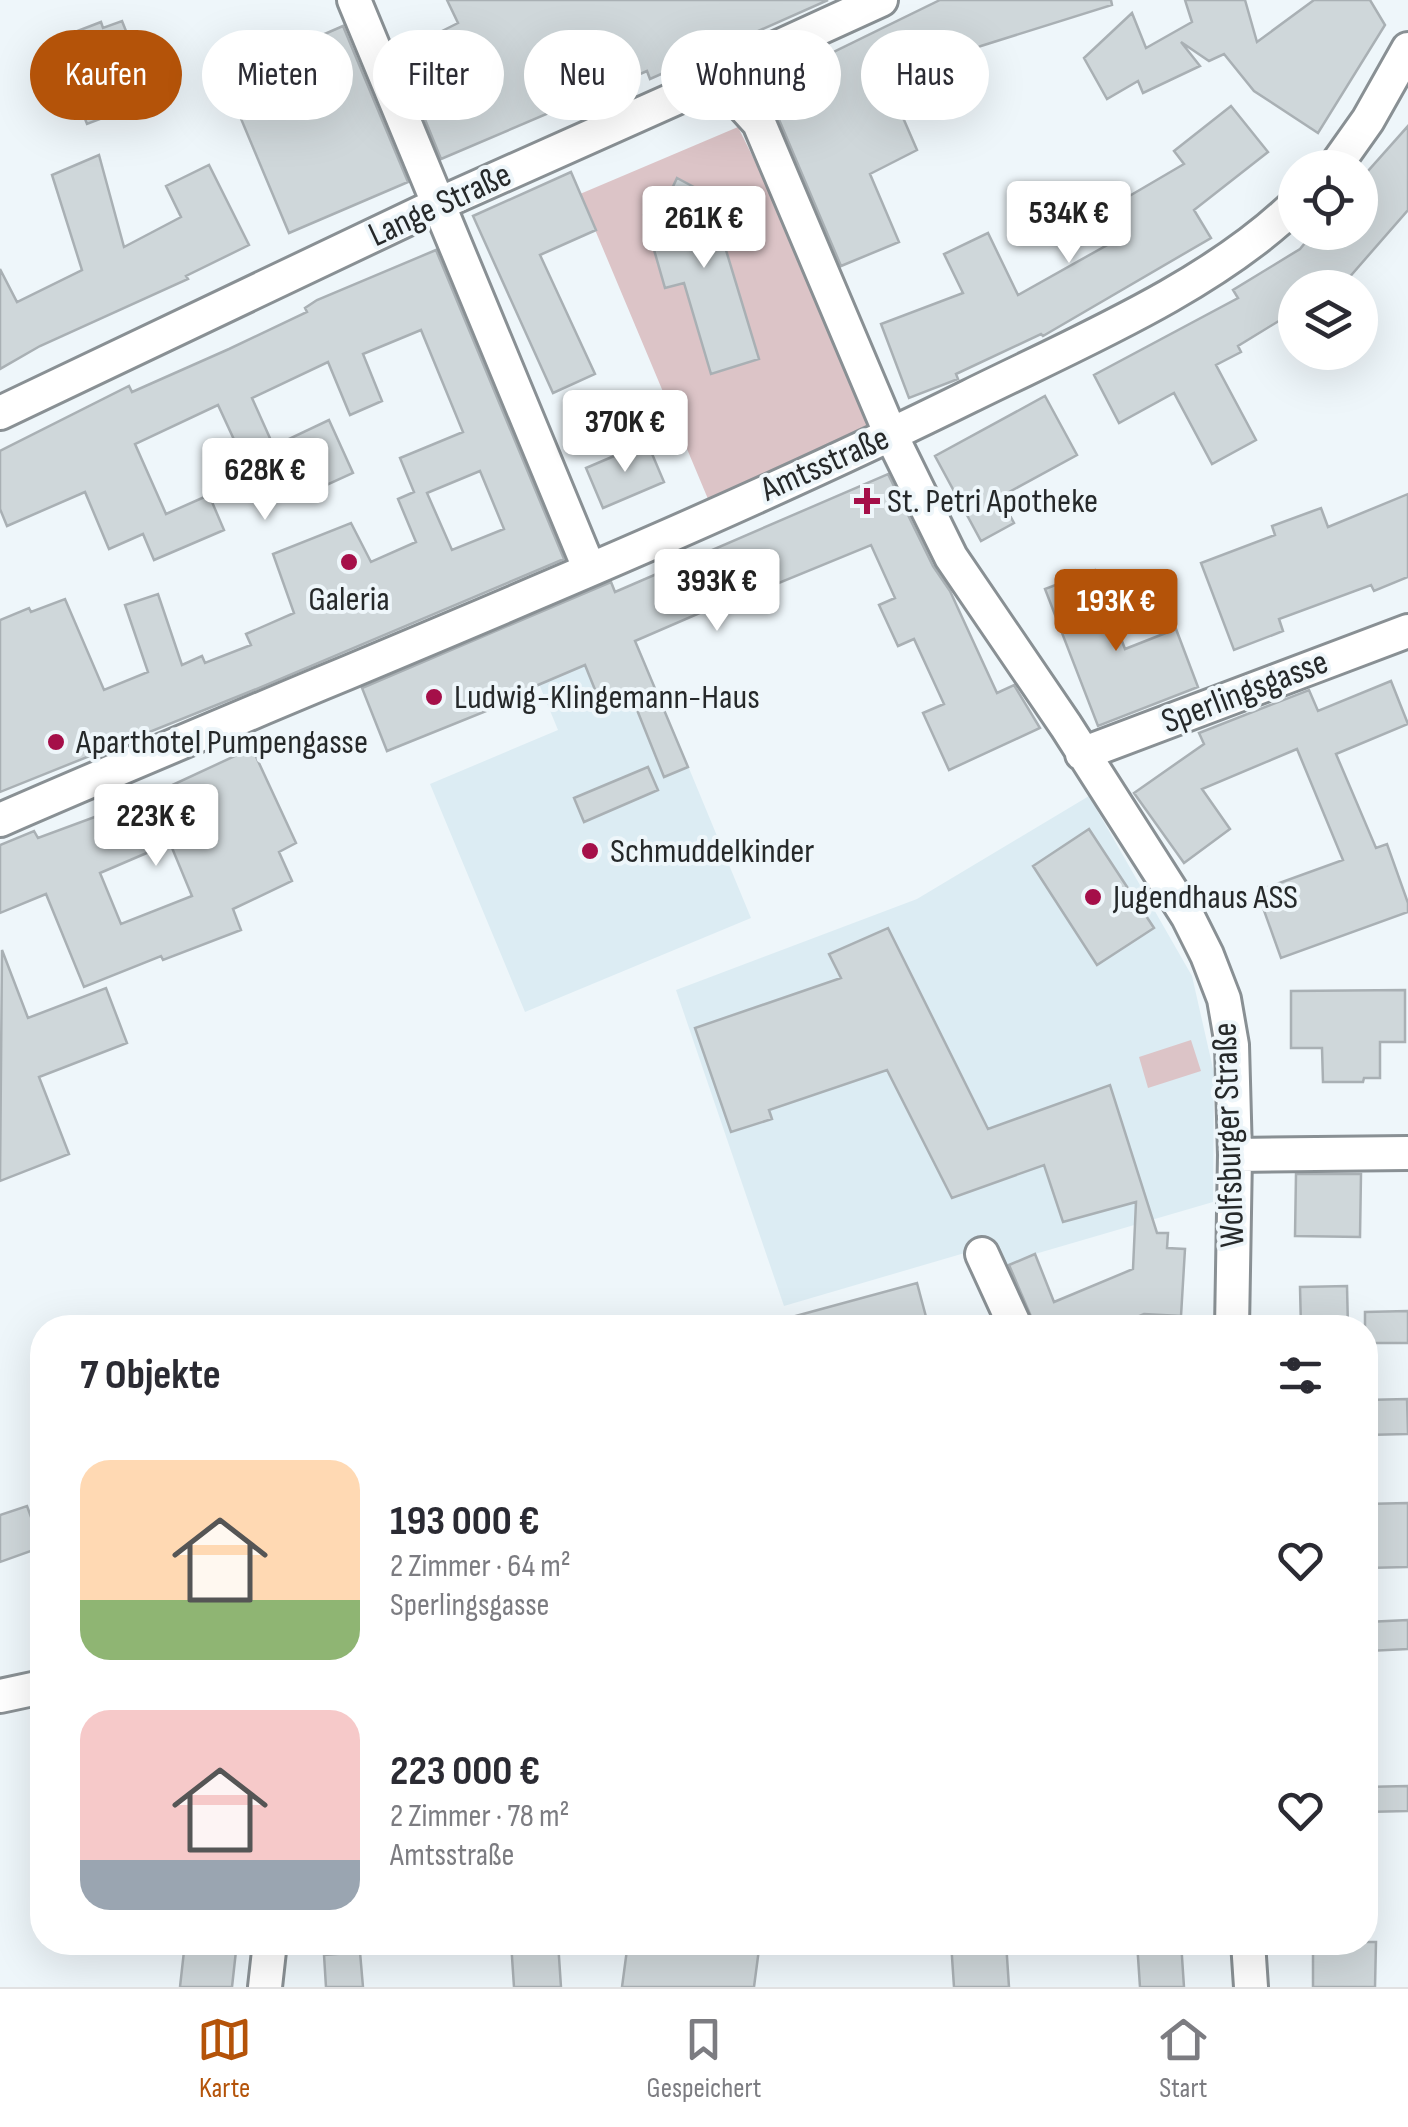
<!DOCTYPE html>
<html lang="de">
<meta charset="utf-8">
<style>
:root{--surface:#fff;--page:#f2f2f3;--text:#2b2b33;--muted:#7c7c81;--line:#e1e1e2;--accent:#b45309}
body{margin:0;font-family:"Sofia Sans Condensed",sans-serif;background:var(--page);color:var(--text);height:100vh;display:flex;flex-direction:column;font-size:38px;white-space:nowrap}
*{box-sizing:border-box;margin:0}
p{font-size:32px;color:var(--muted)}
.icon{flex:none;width:55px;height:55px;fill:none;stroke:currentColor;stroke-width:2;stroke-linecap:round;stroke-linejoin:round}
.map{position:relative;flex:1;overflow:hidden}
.side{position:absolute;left:30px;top:1315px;width:1348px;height:640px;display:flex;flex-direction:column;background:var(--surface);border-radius:40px;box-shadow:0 10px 40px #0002}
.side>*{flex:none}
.guide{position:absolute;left:30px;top:30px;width:1350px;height:90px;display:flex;gap:20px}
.buttons{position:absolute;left:1278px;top:150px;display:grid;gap:20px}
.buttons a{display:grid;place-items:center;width:100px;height:100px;border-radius:50%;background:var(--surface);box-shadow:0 10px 40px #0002;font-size:50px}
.price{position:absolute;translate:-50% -85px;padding:0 22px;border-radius:10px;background:#fff;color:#222;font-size:32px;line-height:65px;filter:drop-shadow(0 2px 5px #0008)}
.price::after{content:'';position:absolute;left:50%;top:60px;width:30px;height:22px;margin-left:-15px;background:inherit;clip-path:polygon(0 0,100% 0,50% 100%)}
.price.on{background:var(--accent);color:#fff}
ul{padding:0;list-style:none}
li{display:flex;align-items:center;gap:30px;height:250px;padding:0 50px}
li span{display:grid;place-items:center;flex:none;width:280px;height:200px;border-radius:30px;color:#555}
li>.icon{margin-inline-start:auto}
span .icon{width:120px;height:120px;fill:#fffc;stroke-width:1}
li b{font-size:42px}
h2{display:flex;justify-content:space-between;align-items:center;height:120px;padding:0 50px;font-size:42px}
.pill{padding:0 35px;border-radius:45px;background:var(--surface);box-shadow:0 10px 40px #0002;font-size:35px;line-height:90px}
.pill.on{background:var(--accent);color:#fff}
.tab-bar{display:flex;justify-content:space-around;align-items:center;height:140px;border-top:2px solid var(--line);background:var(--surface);font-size:28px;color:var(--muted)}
.tab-bar a{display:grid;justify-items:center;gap:5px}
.tab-bar .on{color:var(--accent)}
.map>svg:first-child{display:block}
</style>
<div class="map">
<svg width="1408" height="1987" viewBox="0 0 1408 1987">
<rect width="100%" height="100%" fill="#eef6fa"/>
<path fill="#dcecf3" d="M 611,580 L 751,918 L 525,1012 L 430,784 L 558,730 L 513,621 Z
M 1089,796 L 1192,976 L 1214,1073 L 1213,1202 L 1035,1254 L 1002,1268 L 992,1245 L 784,1306 L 676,990 L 917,899 Z"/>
<path fill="#dcc4c7" d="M 738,127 L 891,435 L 716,518 L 580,194 Z
M 1191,1040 L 1201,1071 L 1148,1088 L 1139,1057 Z"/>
<path fill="#cfd7da" stroke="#a9b0b4" stroke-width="2.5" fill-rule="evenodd" d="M 447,0 L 828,0 L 650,79 L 647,71 L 441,159 L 398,53 L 458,23 Z
M 940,0 L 1111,0 L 1112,5 L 981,46 L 891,90 L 917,150 L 870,174 L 899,242 L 841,266 L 777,115 L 764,98 L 757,83 L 821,58 Z
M 1185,0 L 1245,0 L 1257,42 L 1314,0 L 1370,0 L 1385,25 L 1318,133 L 1254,91 L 1224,54 L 1209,61 L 1181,42 L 1200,66 L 1143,93 L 1138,81 L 1107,99 L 1084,58 L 1132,13 L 1146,48 L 1192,22 Z
M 122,21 L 136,56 L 116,63 L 128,94 L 117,99 L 121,111 L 87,124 L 54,40 L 101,22 L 103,28 Z
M 343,26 L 408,182 L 289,233 L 239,114 L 320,80 L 304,43 Z
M 1231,106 L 1268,152 L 1194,210 L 1211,238 L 1043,336 L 1041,334 L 956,374 L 958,379 L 909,398 L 881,324 L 963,293 L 944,254 L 988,233 L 1018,295 L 1109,244 L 1102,232 L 1117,223 L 1109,208 L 1184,164 L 1174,151 Z
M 1408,126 L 1408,210 L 1340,288 L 1295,288 L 1295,311 L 1238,346 L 1241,352 L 1216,365 L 1256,440 L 1212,464 L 1174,393 L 1119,423 L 1094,375 L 1238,298 L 1233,290 L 1300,249 L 1314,232 L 1360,232 L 1360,180 Z
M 99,155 L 124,247 L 181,217 L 166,186 L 209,165 L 249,245 L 186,276 L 188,279 L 40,346 L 0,369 L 0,269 L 17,302 L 82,270 L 52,175 Z
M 571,172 L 596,230 L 540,255 L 595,374 L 553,393 L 473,216 Z
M 677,178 L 709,195 L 725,191 L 737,232 L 722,237 L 759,359 L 711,374 L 684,283 L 665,288 L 644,215 L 662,210 Z
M 436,250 L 564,559 L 254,690 L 0,792 L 0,620 L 29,608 L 31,612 L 65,599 L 104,690 L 148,672 L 125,605 L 158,594 L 182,665 L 202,656 L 205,663 L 251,645 L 246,634 L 294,613 L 273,554 L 351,523 L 371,562 L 416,542 L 398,499 L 414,492 L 400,458 L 463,432 L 421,330 L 363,354 L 382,401 L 350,415 L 328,362 L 252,398 L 273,445 L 243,459 L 218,405 L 135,444 L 166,514 L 209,495 L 224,530 L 154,560 L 143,534 L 109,549 L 85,492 L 7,526 L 0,509 L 0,451 L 129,386 L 132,392 L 229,349 L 307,312 L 305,308 L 317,300 ZM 480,471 L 504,529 L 452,550 L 427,493 Z
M 1045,396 L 1077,455 L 1000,497 L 1014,523 L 981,541 L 935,456 Z
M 329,420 L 353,473 L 300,497 L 276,445 Z
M 647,442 L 664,482 L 603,508 L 586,468 Z
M 888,474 L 933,566 L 950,591 L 997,693 L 1014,685 L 1040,728 L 949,770 L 923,713 L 944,704 L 914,639 L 898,646 L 879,605 L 895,598 L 871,545 L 757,592 L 755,589 L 635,641 L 688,767 L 664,777 L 629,690 L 600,702 L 585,665 L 531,688 L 533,692 L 387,751 L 362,688 L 611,582 L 615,592 Z
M 1408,494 L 1408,577 L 1374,591 L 1371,585 L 1279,619 L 1283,631 L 1234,650 L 1201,563 L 1275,535 L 1272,526 L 1321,508 L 1328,527 Z
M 1095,570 L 1125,649 L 1176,629 L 1198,687 L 1098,726 L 1045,589 Z
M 1391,681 L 1408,724 L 1336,754 L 1376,848 L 1387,844 L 1408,903 L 1408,912 L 1281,958 L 1257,891 L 1343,860 L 1297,749 L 1202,789 L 1230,829 L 1184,863 L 1134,793 L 1204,744 L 1199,733 L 1309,690 L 1318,711 Z
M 252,748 L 296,843 L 279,852 L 292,881 L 233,909 L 241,930 L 163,960 L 161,956 L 84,987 L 46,894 L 0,913 L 0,845 L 34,831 L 38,838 L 138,801 ZM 170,843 L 192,896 L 121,924 L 100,873 Z
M 648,767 L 658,790 L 584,822 L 574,798 Z
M 1089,829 L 1154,928 L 1097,965 L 1033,866 Z
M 888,928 L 988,1129 L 1110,1085 L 1157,1233 L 1168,1233 L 1167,1248 L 1185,1249 L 1181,1316 L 1144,1314 L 1111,1328 L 1036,1328 L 1009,1265 L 1035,1254 L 1054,1302 L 1133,1269 L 1136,1202 L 1063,1222 L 1044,1165 L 952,1198 L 887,1070 L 769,1110 L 772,1119 L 731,1132 L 695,1028 L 841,978 L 829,954 Z
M 2,950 L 28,1018 L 106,988 L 127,1043 L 39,1077 L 69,1154 L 0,1181 Z
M 1405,990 L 1405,1042 L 1380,1042 L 1380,1078 L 1364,1078 L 1363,1082 L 1323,1082 L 1322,1048 L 1291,1048 L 1291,991 Z
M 1296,1174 L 1361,1174 L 1360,1237 L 1295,1236 Z
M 917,1283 L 929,1328 L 782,1328 L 781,1320 Z
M 1347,1286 L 1348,1328 L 1301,1328 L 1300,1287 Z
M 1408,1311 L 1408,1343 L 1365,1343 L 1365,1312 Z
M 1407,1399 L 1408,1434 L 1365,1435 L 1365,1400 Z
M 1408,1503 L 1408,1567 L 1365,1568 L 1365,1504 Z
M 27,1506 L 42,1547 L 0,1562 L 0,1515 Z
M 1408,1620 L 1408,1649 L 1368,1651 L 1367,1622 Z
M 1408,1786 L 1408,1811 L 1365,1812 L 1365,1787 Z
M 185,1942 L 237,1942 L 232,1987 L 180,1987 Z
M 511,1942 L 558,1942 L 561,1987 L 514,1987 Z
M 628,1942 L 701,1942 L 759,1949 L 754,1987 L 622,1987 Z
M 951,1942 L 1006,1942 L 1009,1987 L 954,1987 Z
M 1137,1942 L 1181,1942 L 1184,1987 L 1140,1987 Z
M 1313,1942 L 1376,1942 L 1375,1987 L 1313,1987 Z
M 360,1952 L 363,1987 L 326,1987 L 324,1955 Z"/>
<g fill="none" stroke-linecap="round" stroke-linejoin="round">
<g stroke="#899094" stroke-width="38">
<path id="street" d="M 354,0 L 589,568
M 719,79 L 759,123 L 891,435 L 951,557 L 1066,726 L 1188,917 L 1207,955 L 1224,999 L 1232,1045 L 1235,1155 L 1232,1328
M 1334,168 L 1368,120 L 1408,49
M 0,413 L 439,204 L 719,79 L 767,52 L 881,0
M 1082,754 L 1408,631
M 0,820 C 323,679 654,552 970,396 C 1075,344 1211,287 1295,205
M 1235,1155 L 1408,1153
M 982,1254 L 1016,1328
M 0,1696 L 42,1687
M 1248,1942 L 1251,1987
M 265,1987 L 270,1942"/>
</g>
<use href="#street" stroke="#fff" stroke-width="32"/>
</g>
<g fill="#a50f49" stroke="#eef6fa" stroke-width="4">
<path d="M862 486h10v10h10v10h-10v10h-10v-10h-10v-10h10z"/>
<circle cx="349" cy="562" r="10"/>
<circle cx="434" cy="697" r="10"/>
<circle cx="56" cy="742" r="10"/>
<circle cx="590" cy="851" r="10"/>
<circle cx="1093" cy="897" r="10"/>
</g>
<g text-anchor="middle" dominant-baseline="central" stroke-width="8" stroke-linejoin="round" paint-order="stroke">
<g font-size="35" fill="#26292a" stroke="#eef6fa">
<text transform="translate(440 205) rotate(-25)">Lange Straße</text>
<text transform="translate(825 464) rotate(-24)">Amtsstraße</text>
<text transform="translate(1245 692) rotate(-21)">Sperlingsgasse</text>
<text transform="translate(1229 1135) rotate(-92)">Wolfsburger Straße</text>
</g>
<g font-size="35" fill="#26292a" stroke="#eef6fa" text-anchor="start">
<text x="887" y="501">St. Petri Apotheke</text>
<text x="349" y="599" text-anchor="middle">Galeria</text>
<text x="454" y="697">Ludwig-Klingemann-Haus</text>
<text x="76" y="742">Aparthotel Pumpengasse</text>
<text x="610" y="851">Schmuddelkinder</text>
<text x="1113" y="897">Jugendhaus ASS</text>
</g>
</g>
</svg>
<div class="buttons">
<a><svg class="icon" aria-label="locate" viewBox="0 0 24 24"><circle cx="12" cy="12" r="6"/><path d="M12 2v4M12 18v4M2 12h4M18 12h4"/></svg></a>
<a><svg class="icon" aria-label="layers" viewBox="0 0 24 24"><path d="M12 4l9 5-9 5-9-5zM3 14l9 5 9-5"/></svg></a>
</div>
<b class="price" style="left:1069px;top:266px">534K €</b>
<b class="price" style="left:704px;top:271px">261K €</b>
<b class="price" style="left:625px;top:475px">370K €</b>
<b class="price" style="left:265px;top:523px">628K €</b>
<b class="price" style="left:717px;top:634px">393K €</b>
<b class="price on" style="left:1116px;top:654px">193K €</b>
<b class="price" style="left:156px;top:869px">223K €</b>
<div class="guide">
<a class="pill on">Kaufen</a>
<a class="pill">Mieten</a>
<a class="pill">Filter</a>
<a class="pill">Neu</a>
<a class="pill">Wohnung</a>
<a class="pill">Haus</a>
</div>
<section class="side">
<h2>7 Objekte<svg class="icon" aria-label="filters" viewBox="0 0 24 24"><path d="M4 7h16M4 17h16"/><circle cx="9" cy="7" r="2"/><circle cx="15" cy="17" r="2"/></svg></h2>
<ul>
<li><span style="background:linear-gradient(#ffd9b3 70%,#8fb573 0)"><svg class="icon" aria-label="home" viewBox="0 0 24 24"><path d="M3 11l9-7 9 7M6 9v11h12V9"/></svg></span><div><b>193 000 €</b><p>2 Zimmer · 64 m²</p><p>Sperlingsgasse</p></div><svg class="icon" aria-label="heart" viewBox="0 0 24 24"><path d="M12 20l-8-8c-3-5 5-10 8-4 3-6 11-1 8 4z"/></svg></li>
<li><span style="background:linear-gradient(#f6c9c9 75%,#9aa5b1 0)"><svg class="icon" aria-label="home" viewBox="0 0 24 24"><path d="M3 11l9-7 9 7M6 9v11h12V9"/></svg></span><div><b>223 000 €</b><p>2 Zimmer · 78 m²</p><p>Amtsstraße</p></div><svg class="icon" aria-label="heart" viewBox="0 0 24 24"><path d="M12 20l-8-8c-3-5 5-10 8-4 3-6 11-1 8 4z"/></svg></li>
</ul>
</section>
</div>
<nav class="tab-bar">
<a class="on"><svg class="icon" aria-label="map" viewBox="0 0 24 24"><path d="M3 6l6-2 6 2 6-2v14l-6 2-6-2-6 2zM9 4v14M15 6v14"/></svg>Karte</a>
<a><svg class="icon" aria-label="saved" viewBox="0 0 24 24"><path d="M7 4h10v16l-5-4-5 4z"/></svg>Gespeichert</a>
<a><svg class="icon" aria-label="home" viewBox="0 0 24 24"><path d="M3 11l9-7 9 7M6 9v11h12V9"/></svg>Start</a>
</nav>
